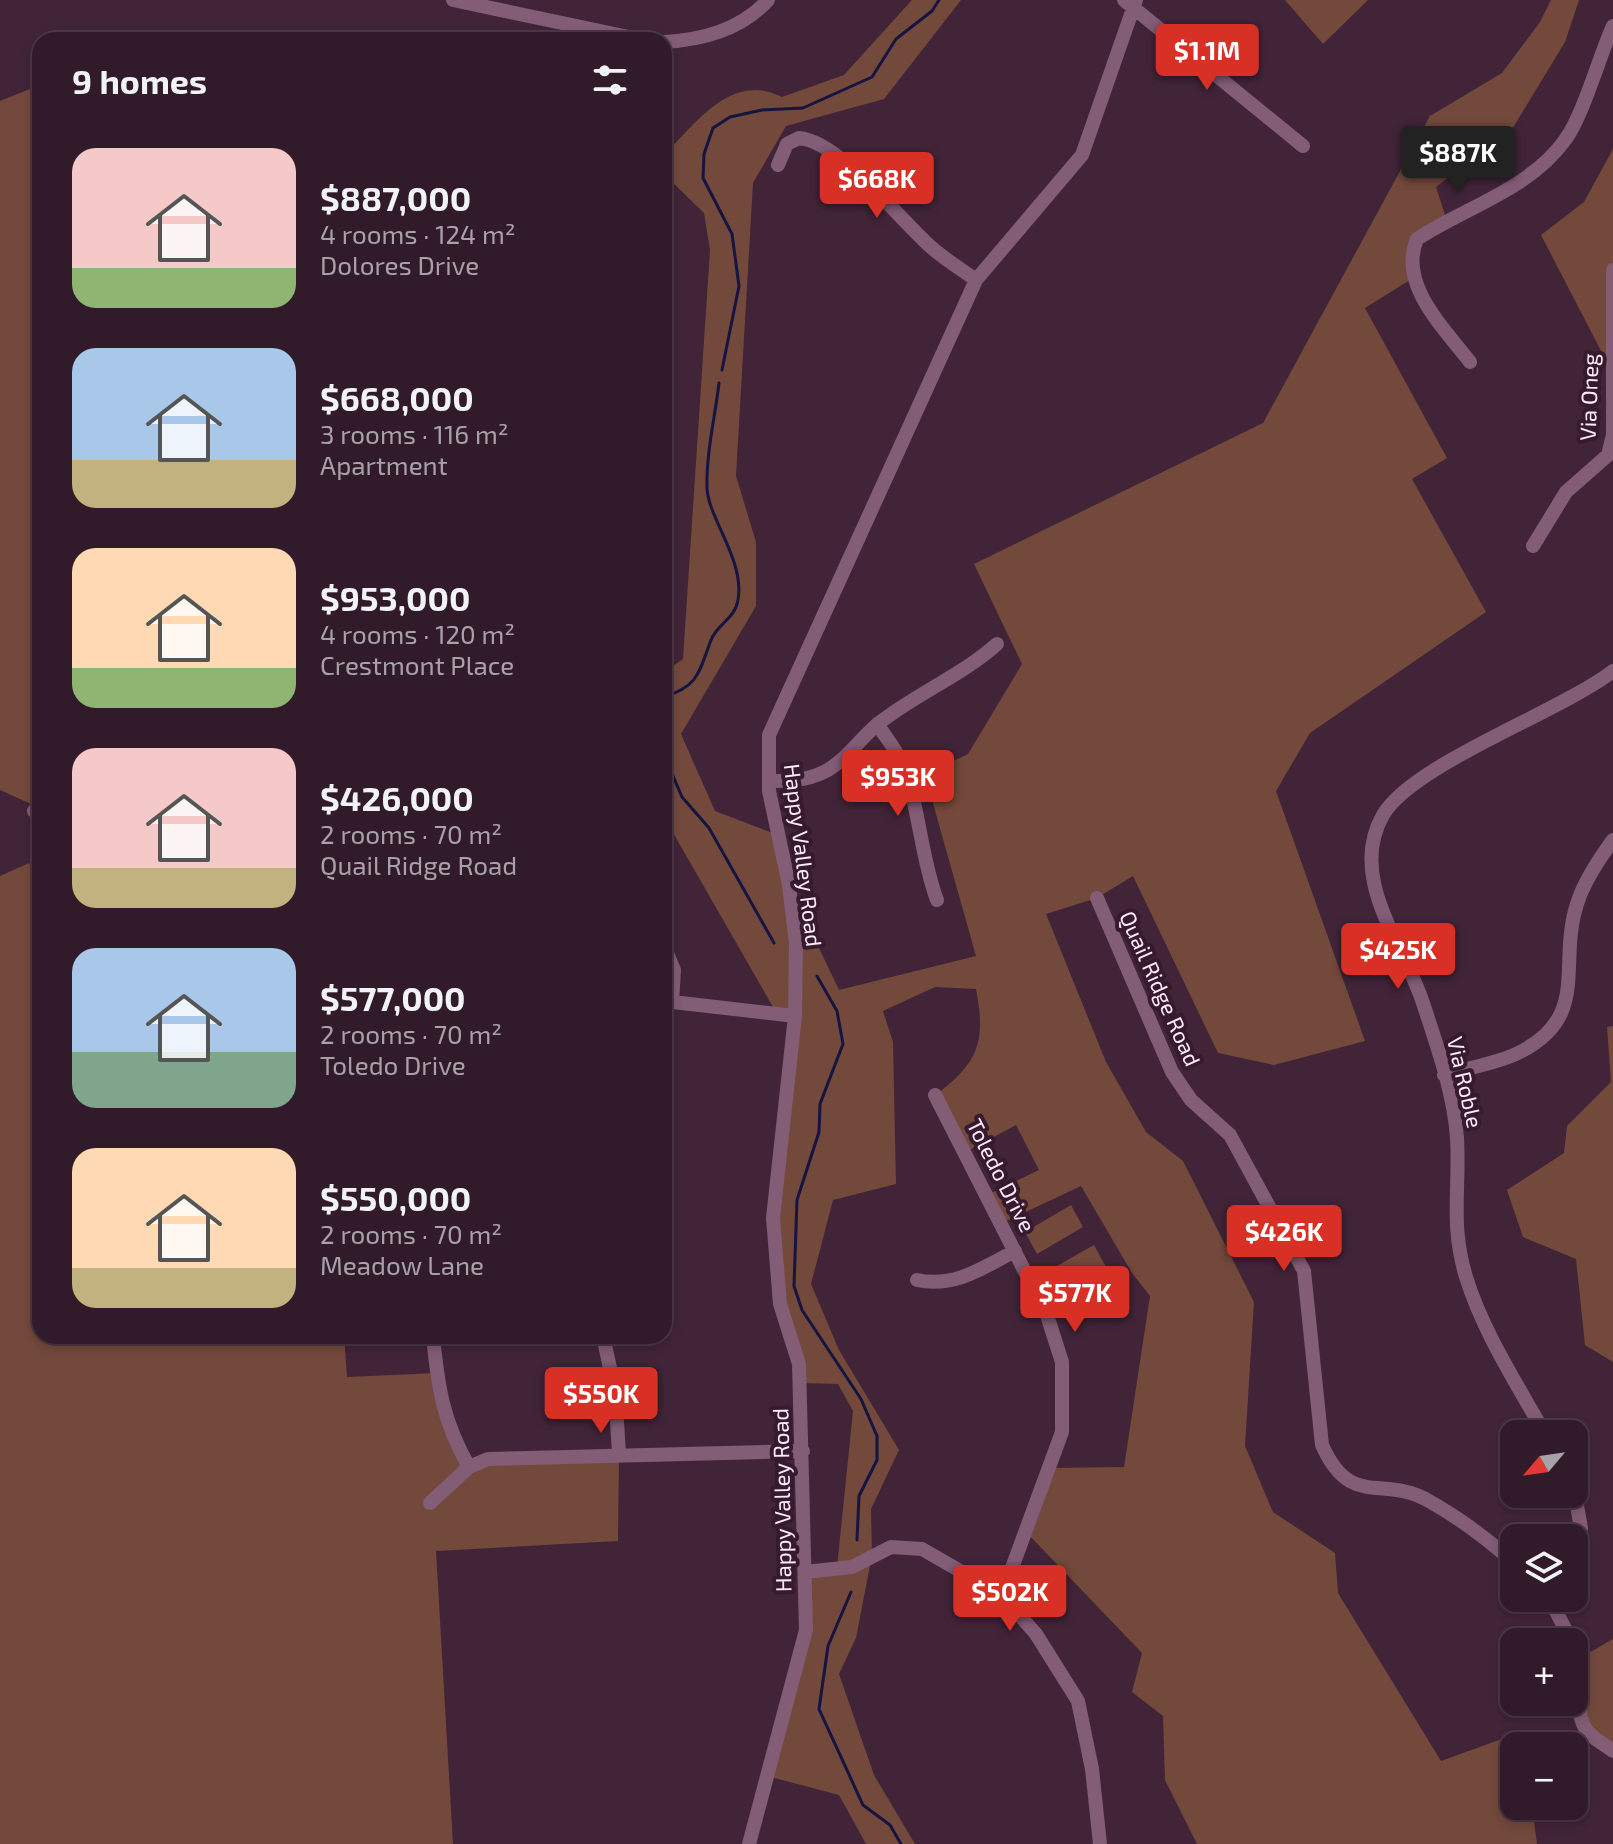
<!DOCTYPE html>
<meta charset="utf-8">
<style>
:root{--surface:#311b2a;--page:#3d2836;--text:#f1f3f6;--muted:#a8a1a8;--line:#4c3947;--accent:#d93025}
body{margin:0;font-family:"Exo 2",sans-serif;background:var(--page);color:var(--text);height:100vh;display:flex;flex-direction:column;font-size:30px;white-space:nowrap}
*{box-sizing:border-box;margin:0}
p{font-size:26px;color:var(--muted)}
.icon{flex:none;width:44px;height:44px;fill:none;stroke:currentColor;stroke-width:2;stroke-linecap:round;stroke-linejoin:round}
.map{position:relative;flex:1;overflow:hidden}
.side{position:absolute;left:32px;top:32px;width:640px;height:1312px;display:flex;flex-direction:column;background:var(--surface);border-radius:24px;box-shadow:0 4px 12px #0003,0 0 0 2px var(--line)}
.side>*{flex:none}
.needle{width:52px;rotate:241deg}
.buttons{position:absolute;left:1500px;top:1420px;display:grid;gap:16px}
.buttons a{display:grid;place-items:center;width:88px;height:88px;border-radius:16px;background:var(--surface);box-shadow:0 4px 12px #0003,0 0 0 2px var(--line);font-size:40px}
.price{position:absolute;translate:-50% -68px;padding:0 18px;border-radius:8px;background:var(--accent);color:#fff;font-size:26px;line-height:52px;filter:drop-shadow(0 2px 4px #0008)}
.price::after{content:'';position:absolute;left:50%;top:48px;width:24px;height:18px;margin-left:-12px;background:inherit;clip-path:polygon(0 0,100% 0,50% 100%)}
.price.on{background:#222;color:#fff}
ul{padding:0;list-style:none}
li{display:flex;align-items:center;gap:24px;height:200px;padding:0 40px}
li span{display:grid;place-items:center;flex:none;width:224px;height:160px;border-radius:24px;color:#555}
li>.icon{margin-inline-start:auto}
span .icon{width:96px;height:96px;fill:#fffc;stroke-width:1}
li b{font-size:34px}
h2{display:flex;justify-content:space-between;align-items:center;height:96px;padding:0 40px;font-size:34px}
.map>svg:first-child{display:block}
</style>
<div class="map">
<svg width="1613" height="1844" viewBox="0 0 1613 1844">
<rect width="100%" height="100%" fill="#412438"/>
<path fill="#73493b" d="M 912,0 L 961,0 L 884,99 L 786,126 L 753,183 L 736,476 L 756,542 L 756,606 L 681,734 L 715,811 L 778,835 L 789,885 L 839,990 L 976,956 L 925,775 L 968,754 L 1022,664 L 974,564 L 1263,423 L 1430,116 L 1502,73 L 1540,22 L 1551,0 L 1579,0 L 1565,42 L 1514,126 L 1436,187 L 1447,221 L 1417,239 L 1413,278 L 1365,308 L 1447,458 L 1412,479 L 1486,612 L 1310,733 L 1276,791 L 1365,1041 L 1274,1065 L 1218,1053 L 1133,876 L 1097,898 L 1046,914 L 1106,1062 L 1146,1132 L 1183,1161 L 1254,1302 L 1245,1446 L 1273,1512 L 1335,1553 L 1338,1593 L 1441,1761 L 1524,1731 L 1525,1746 L 1514,1746 L 1514,1806 L 1532,1806 L 1537,1844 L 1197,1844 L 1165,1780 L 1163,1716 L 1132,1692 L 1142,1653 L 1026,1532 L 1051,1468 L 1124,1467 L 1150,1296 L 1132,1273 L 1081,1186 L 1002,1223 L 987,1195 L 1039,1170 L 1016,1125 L 966,1152 L 935,1095 C 979,1063 986,1041 976,989 L 935,987 L 883,1011 L 893,1042 L 896,1184 L 833,1200 L 811,1284 L 839,1350 L 899,1450 L 871,1509 L 872,1555 L 856,1638 L 839,1674 L 874,1775 L 915,1844 L 866,1844 L 839,1795 L 767,1776 L 801,1653 L 805,1572 L 837,1567 L 853,1411 L 838,1384 L 800,1383 L 775,1253 L 795,1017 L 777,1014 L 664,817 L 664,672 L 683,659 L 710,250 L 704,213 L 664,174 L 664,155 C 696,123 732,71 782,97 L 844,75 Z
M 1285,0 L 1368,0 L 1323,44 Z
M 40,85 L 40,166 L 35,169 L 40,193 L 40,808 L 0,790 L 0,101 Z
M 1613,149 L 1613,374 L 1541,235 L 1584,202 Z
M 29,863 L 40,883 L 40,1336 L 344,1336 L 347,1377 L 437,1373 L 469,1467 L 619,1453 L 618,1541 L 436,1551 L 453,1844 L 0,1844 L 0,876 Z
M 1613,1026 L 1613,1362 L 1585,1345 L 1576,1259 L 1523,1237 L 1507,1190 L 1564,1153 L 1567,1126 L 1611,1082 L 1607,1027 Z
M 1071,1205 L 1083,1227 L 1037,1254 L 1025,1232 Z
M 1094,1245 L 1106,1267 L 1060,1293 L 1048,1271 Z
M 1613,1639 L 1613,1751 L 1584,1727 L 1580,1658 Z"/>
<g fill="none" stroke-linecap="round" stroke-linejoin="round">
<path stroke="#161441" stroke-width="3" d="M 722,370 L 739,286 L 732,234 L 703,178 L 704,154 L 713,128 L 730,117 L 762,110 L 803,108 L 872,77 L 896,39 L 932,11 L 939,0
M 664,697 C 699,686 699,672 711,640 C 717,624 735,619 738,600 C 745,560 708,518 707,488 C 706,454 715,417 719,383
M 664,755 L 682,797 L 709,828 L 774,943
M 817,976 L 837,1011 L 843,1044 L 820,1104 L 819,1132 L 797,1200 L 794,1286 L 802,1310 L 861,1399 L 877,1436 L 877,1460 L 859,1496 L 857,1540
M 851,1592 L 828,1646 L 819,1709 L 863,1805 L 890,1825 L 901,1844"/>
<path stroke="#835c76" stroke-width="14" d="M 453,0 L 643,40
M 1124,0 L 1303,146
M 664,42 C 702,40 742,29 768,0
M 778,165 L 787,144 L 799,138 C 839,141 899,219 931,247 C 944,259 961,269 976,280
M 1470,362 C 1443,327 1398,284 1417,239 C 1466,207 1530,189 1565,140 C 1583,116 1599,57 1613,26
M 1533,546 L 1566,492 L 1608,455 L 1613,435 L 1613,270
M 877,724 C 885,736 895,748 901,761 C 920,806 920,855 937,900
M 769,781 C 788,781 806,781 824,772 C 846,761 860,738 879,723 C 917,693 961,676 997,644
M 34,811 L 40,809
M 1097,898 L 1172,1072 L 1191,1100 L 1230,1135 L 1304,1271 L 1322,1445 C 1351,1510 1383,1474 1429,1501 C 1459,1518 1489,1540 1514,1563
M 664,946 L 674,970 L 672,1002
M 664,1001 L 795,1016
M 1444,1075 C 1467,1068 1494,1064 1516,1054 C 1592,1018 1557,966 1577,904 C 1584,881 1599,859 1613,840
M 935,1095 L 1047,1315 L 1062,1362 L 1062,1432 L 1002,1595
M 917,1280 C 954,1288 983,1268 1015,1251
M 433,1336 C 438,1388 443,1421 469,1467
M 603,1336 L 615,1391 L 619,1453
M 1545,1434 C 1517,1384 1483,1332 1466,1277 C 1450,1224 1460,1189 1457,1138 C 1454,1093 1437,1046 1423,1003 C 1404,944 1347,878 1383,815 C 1413,764 1558,713 1613,671
M 1574,1489 L 1581,1528 L 1574,1557
M 430,1503 L 469,1467 L 488,1459 L 803,1451
M 805,1572 L 852,1567 L 891,1547 L 922,1549 L 1002,1595 L 1036,1634 L 1078,1701 L 1092,1769 L 1100,1844
M 1549,1598 L 1572,1642
M 1574,1646 C 1591,1678 1572,1703 1584,1726 C 1589,1737 1604,1744 1613,1751
M 749,1844 L 806,1630 L 799,1364 L 780,1304 L 773,1218 L 795,1016 L 796,943 L 789,885 L 769,791 L 769,735 L 976,280 L 1082,155 L 1136,0"/>
</g>
<g text-anchor="middle" dominant-baseline="central" stroke-width="8" stroke-linejoin="round" paint-order="stroke">
<g font-size="22" fill="#ffebf8" stroke="#361a2e">
<text transform="translate(1588 397) rotate(-88)">Via Oneg</text>
<text transform="translate(804 855) rotate(83)">Happy Valley Road</text>
<text transform="translate(1161 988) rotate(66)">Quail Ridge Road</text>
<text transform="translate(1466 1082) rotate(77)">Via Roble</text>
<text transform="translate(1002 1175) rotate(63)">Toledo Drive</text>
<text transform="translate(781 1500) rotate(-91)">Happy Valley Road</text>
</g>
</g>
</svg>
<div class="buttons">
<a><svg class="needle" viewBox="-14 -14 28 28"><path d="M0-13l5 13h-10z" fill="#e53935"/><path d="M0 13l5-13h-10z" fill="#a8a1a8"/></svg></a>
<a><svg class="icon" aria-label="layers" viewBox="0 0 24 24"><path d="M12 4l9 5-9 5-9-5zM3 14l9 5 9-5"/></svg></a>
<a>+</a>
<a>−</a>
</div>
<b class="price" style="left:1207px;top:92px">$1.1M</b>
<b class="price on" style="left:1458px;top:194px">$887K</b>
<b class="price" style="left:877px;top:220px">$668K</b>
<b class="price" style="left:898px;top:818px">$953K</b>
<b class="price" style="left:1398px;top:991px">$425K</b>
<b class="price" style="left:1284px;top:1273px">$426K</b>
<b class="price" style="left:1075px;top:1334px">$577K</b>
<b class="price" style="left:601px;top:1435px">$550K</b>
<b class="price" style="left:1010px;top:1633px">$502K</b>
<section class="side">
<h2>9 homes<svg class="icon" aria-label="filters" viewBox="0 0 24 24"><path d="M4 7h16M4 17h16"/><circle cx="9" cy="7" r="2"/><circle cx="15" cy="17" r="2"/></svg></h2>
<ul>
<li><span style="background:linear-gradient(#f6c9c9 75%,#8fb573 0)"><svg class="icon" aria-label="home" viewBox="0 0 24 24"><path d="M3 11l9-7 9 7M6 9v11h12V9"/></svg></span><div><b>$887,000</b><p>4 rooms · 124 m²</p><p>Dolores Drive</p></div></li>
<li><span style="background:linear-gradient(#a9c7e8 70%,#c2b280 0)"><svg class="icon" aria-label="home" viewBox="0 0 24 24"><path d="M3 11l9-7 9 7M6 9v11h12V9"/></svg></span><div><b>$668,000</b><p>3 rooms · 116 m²</p><p>Apartment</p></div></li>
<li><span style="background:linear-gradient(#ffd9b3 75%,#8fb573 0)"><svg class="icon" aria-label="home" viewBox="0 0 24 24"><path d="M3 11l9-7 9 7M6 9v11h12V9"/></svg></span><div><b>$953,000</b><p>4 rooms · 120 m²</p><p>Crestmont Place</p></div></li>
<li><span style="background:linear-gradient(#f6c9c9 75%,#c2b280 0)"><svg class="icon" aria-label="home" viewBox="0 0 24 24"><path d="M3 11l9-7 9 7M6 9v11h12V9"/></svg></span><div><b>$426,000</b><p>2 rooms · 70 m²</p><p>Quail Ridge Road</p></div></li>
<li><span style="background:linear-gradient(#a9c7e8 65%,#7fa58c 0)"><svg class="icon" aria-label="home" viewBox="0 0 24 24"><path d="M3 11l9-7 9 7M6 9v11h12V9"/></svg></span><div><b>$577,000</b><p>2 rooms · 70 m²</p><p>Toledo Drive</p></div></li>
<li><span style="background:linear-gradient(#ffd9b3 75%,#c2b280 0)"><svg class="icon" aria-label="home" viewBox="0 0 24 24"><path d="M3 11l9-7 9 7M6 9v11h12V9"/></svg></span><div><b>$550,000</b><p>2 rooms · 70 m²</p><p>Meadow Lane</p></div></li>
</ul>
</section>
</div>
